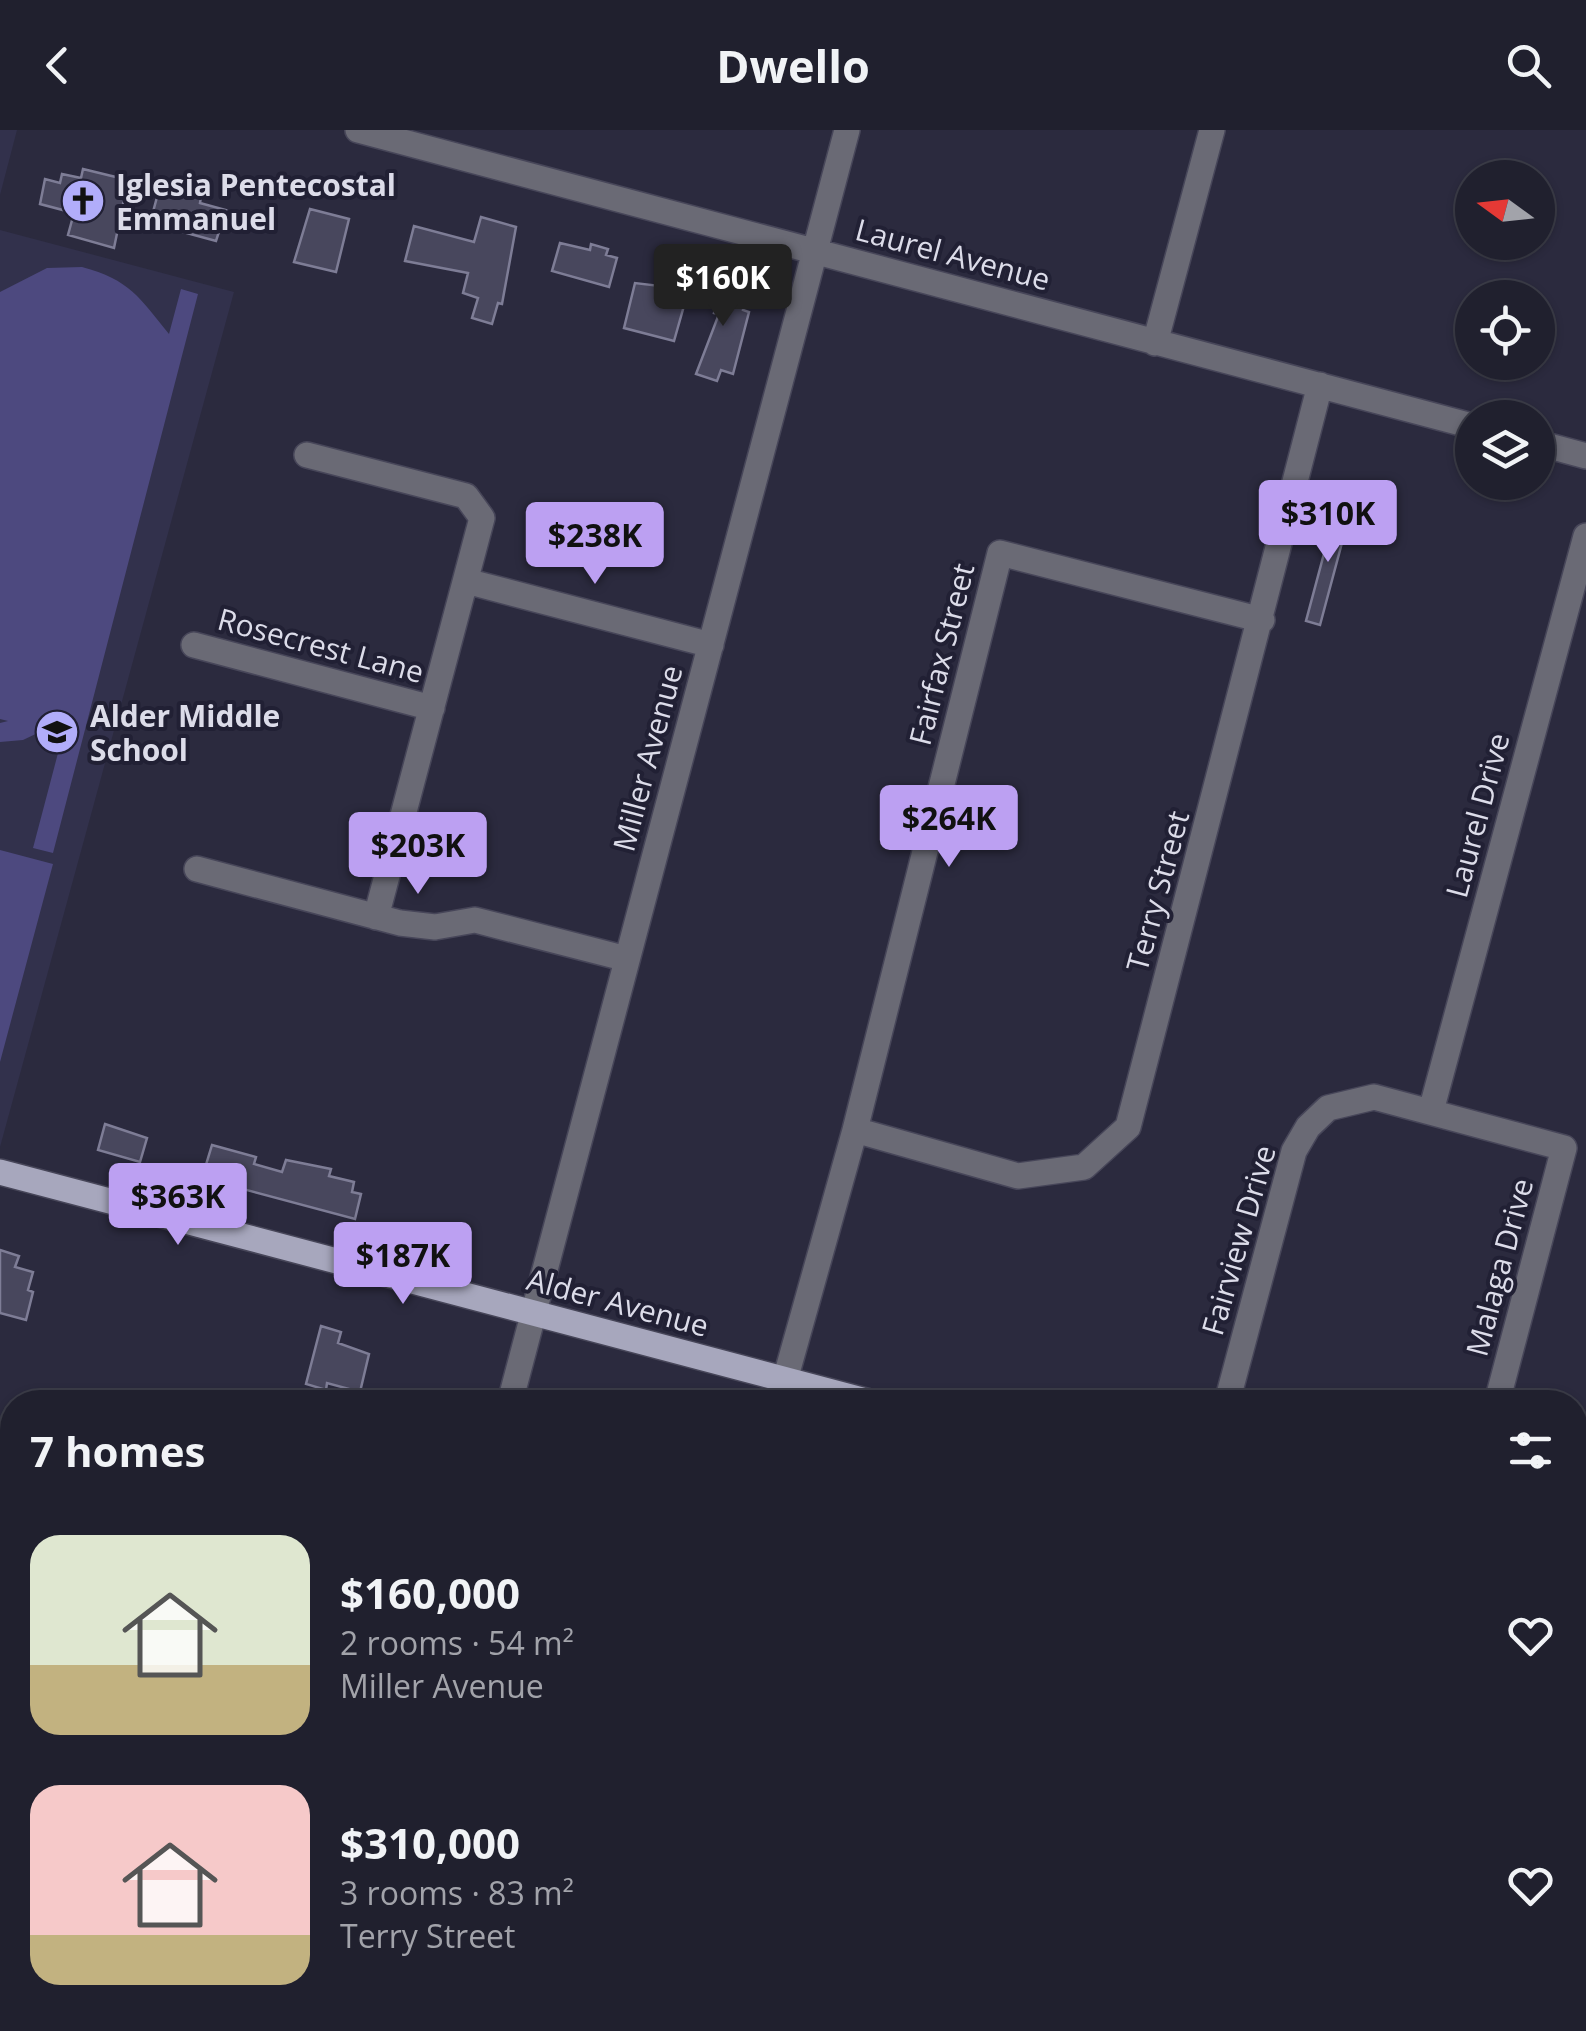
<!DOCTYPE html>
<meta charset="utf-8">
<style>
:root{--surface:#20202e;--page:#2d2d3a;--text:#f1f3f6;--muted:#a2a3aa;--line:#3d3e4a;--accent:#bca0f2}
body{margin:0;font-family:"Open Sans",sans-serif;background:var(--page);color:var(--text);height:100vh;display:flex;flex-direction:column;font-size:38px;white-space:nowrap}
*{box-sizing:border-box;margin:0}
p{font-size:32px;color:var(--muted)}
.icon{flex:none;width:55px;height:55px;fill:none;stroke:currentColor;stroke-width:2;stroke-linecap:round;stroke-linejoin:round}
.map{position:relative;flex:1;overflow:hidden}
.details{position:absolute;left:0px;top:1260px;width:1588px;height:642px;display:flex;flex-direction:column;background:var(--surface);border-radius:40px 40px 0 0;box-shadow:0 2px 8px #0004,0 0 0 2px var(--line)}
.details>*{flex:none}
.needle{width:65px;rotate:285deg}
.buttons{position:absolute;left:1455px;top:30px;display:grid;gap:20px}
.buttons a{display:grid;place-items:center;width:100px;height:100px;border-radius:50%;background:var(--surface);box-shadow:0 2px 8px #0004,0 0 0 2px var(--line);font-size:50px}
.price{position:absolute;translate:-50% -85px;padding:0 22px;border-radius:10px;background:var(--accent);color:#111;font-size:32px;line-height:65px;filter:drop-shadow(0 2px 5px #0008)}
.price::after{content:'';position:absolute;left:50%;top:60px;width:30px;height:22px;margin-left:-15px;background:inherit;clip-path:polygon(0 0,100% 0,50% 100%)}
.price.on{background:#222;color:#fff}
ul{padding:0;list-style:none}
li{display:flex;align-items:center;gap:30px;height:250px;padding:0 30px}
li span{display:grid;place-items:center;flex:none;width:280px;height:200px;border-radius:30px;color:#555}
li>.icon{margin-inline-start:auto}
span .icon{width:120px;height:120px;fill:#fffc;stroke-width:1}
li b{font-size:42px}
h2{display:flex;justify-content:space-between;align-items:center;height:120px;padding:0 30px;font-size:42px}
header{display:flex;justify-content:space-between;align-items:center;height:130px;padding:0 30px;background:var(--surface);font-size:45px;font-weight:700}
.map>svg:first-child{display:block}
</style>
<header><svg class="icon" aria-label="back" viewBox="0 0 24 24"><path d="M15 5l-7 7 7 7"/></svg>Dwello<svg class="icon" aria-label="search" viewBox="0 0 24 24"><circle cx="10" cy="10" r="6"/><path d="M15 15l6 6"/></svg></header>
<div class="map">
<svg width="1586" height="1901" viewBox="0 0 1586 1901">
<rect width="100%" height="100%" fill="#2b2a3e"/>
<path fill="#32314c" d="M 0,0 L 17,0 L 0,65 Z
M 0,100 L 234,162 L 0,1017 Z"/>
<path fill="#4d497f" d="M 82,137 C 130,150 139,167 169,204 L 181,159 L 198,164 L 53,723 L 33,718 L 67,589 L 23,610 L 0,612 L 0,593 L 8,591 L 0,589 L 0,162 L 47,138 Z
M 0,720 L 53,734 L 0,932 Z"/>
<path fill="#48475d" stroke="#7e7d96" stroke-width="2.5" d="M 83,39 L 128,50 L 114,118 L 68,105 L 74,83 L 40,74 L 45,49 L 60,53 L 62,44 L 81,48 Z
M 160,56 L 201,67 L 200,73 L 226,80 L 216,111 L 150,93 Z
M 310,79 L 349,89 L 336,142 L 294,132 Z
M 481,87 L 516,97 L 502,174 L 498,173 L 492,194 L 472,188 L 478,168 L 463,163 L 468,143 L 405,131 L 414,96 L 474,112 Z
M 560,113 L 590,120 L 591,114 L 608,119 L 606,125 L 617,128 L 609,157 L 552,141 Z
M 706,142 L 724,147 L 721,159 L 746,169 L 743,180 L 749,182 L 733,244 L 721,240 L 717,251 L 696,244 L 719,184 L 714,183 L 717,170 L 699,165 Z
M 672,145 L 691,151 L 674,211 L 624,198 L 635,153 L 668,157 Z
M 1337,375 L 1351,379 L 1320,495 L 1306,491 Z
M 105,994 L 147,1008 L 140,1032 L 98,1020 Z
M 212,1015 L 256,1027 L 254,1034 L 282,1042 L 286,1030 L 331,1039 L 329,1046 L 354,1052 L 352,1062 L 361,1064 L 355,1089 L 202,1048 Z
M 0,1120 L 19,1126 L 15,1137 L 33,1142 L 28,1160 L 33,1162 L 26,1190 L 0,1183 Z
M 321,1196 L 341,1202 L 338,1213 L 369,1224 L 360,1262 L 327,1253 L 326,1260 L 306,1254 Z"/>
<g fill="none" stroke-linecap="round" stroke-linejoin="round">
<g stroke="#474659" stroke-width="28">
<path id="minor" d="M 358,0 L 1472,296
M 1155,213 L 1212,0
M 1538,313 L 1586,326
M 307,325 L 466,366 L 482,388 L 376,787
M 466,451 L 711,515
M 194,515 L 432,578
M 197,739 L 400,793 L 435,797 L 475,790 L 627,829
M 1431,981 L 1586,406
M 855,1000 L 1018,1046 L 1084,1037 L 1128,997 L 1320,255
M 785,1250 L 855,1000 L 1000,423 L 1262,490
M 510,1272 L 847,0
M 1227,1272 L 1294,1021 L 1308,997 L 1328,978 L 1374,967 L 1564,1018 L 1497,1272
M 0,1566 L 12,1523
M 0,1745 L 12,1748
M 344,1901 L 347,1890
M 770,1901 L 773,1890"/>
</g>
<g stroke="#474659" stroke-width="28">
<path id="major" d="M 0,1042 L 870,1272
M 1575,1459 L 1586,1462"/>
</g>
<use href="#minor" stroke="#6a6a75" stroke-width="25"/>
<use href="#major" stroke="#a7a7bd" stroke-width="25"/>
</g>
<defs>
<g id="church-disc" transform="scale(2.25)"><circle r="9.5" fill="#b1adfa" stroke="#212034"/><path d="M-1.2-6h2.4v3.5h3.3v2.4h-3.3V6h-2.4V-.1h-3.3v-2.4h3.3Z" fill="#111"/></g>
<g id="school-disc" transform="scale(2.25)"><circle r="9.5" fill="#b1adfa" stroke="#212034"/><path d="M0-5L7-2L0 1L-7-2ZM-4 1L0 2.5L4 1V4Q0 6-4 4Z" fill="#111"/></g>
</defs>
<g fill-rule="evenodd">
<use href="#church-disc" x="83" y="71"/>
<use href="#school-disc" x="57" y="602"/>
</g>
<g text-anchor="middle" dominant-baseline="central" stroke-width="8" stroke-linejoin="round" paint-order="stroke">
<g font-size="30" font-weight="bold" fill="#dcdce9" stroke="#212034" text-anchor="start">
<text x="116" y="54">Iglesia Pentecostal<tspan x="116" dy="34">Emmanuel</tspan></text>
<text x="90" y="585">Alder Middle<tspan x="90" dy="34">School</tspan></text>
</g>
<g font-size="30" fill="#dcdce9" stroke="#212034">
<text transform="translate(953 124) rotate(15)">Laurel Avenue</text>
<text transform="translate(321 515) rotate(15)">Rosecrest Lane</text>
<text transform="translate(941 524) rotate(-76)">Fairfax Street</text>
<text transform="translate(647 628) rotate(-75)">Miller Avenue</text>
<text transform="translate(1477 685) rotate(-75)">Laurel Drive</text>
<text transform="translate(1157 761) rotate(-75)">Terry Street</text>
<text transform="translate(1238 1110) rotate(-74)">Fairview Drive</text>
<text transform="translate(1499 1137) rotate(-75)">Malaga Drive</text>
<text transform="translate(618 1172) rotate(15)">Alder Avenue</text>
</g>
</g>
</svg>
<div class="buttons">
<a><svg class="needle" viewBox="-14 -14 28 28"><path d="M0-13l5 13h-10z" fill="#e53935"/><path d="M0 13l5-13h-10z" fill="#a2a3aa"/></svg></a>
<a><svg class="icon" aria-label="locate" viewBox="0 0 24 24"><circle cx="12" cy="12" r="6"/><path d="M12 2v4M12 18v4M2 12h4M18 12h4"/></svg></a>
<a><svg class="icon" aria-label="layers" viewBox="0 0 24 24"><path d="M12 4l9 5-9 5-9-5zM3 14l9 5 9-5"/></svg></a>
</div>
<b class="price on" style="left:723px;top:199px">$160K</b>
<b class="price" style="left:1328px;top:435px">$310K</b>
<b class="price" style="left:595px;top:457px">$238K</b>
<b class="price" style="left:949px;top:740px">$264K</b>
<b class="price" style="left:418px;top:767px">$203K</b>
<b class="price" style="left:178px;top:1118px">$363K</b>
<b class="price" style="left:403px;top:1177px">$187K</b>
<section class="details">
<h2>7 homes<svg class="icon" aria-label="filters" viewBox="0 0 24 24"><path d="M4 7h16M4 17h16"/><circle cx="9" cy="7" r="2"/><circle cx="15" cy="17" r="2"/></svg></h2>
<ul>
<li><span style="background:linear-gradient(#dfe7d0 65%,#c2b280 0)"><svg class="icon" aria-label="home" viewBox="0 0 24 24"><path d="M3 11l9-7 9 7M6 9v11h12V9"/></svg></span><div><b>$160,000</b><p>2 rooms · 54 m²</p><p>Miller Avenue</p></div><svg class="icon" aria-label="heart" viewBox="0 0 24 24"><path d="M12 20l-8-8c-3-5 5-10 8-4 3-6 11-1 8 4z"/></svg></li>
<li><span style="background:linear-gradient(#f6c9c9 75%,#c2b280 0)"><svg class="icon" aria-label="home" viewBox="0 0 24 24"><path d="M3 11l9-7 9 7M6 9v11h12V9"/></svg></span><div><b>$310,000</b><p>3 rooms · 83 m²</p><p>Terry Street</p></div><svg class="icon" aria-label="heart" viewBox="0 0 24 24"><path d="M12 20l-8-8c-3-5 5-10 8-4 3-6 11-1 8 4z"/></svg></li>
</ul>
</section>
</div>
